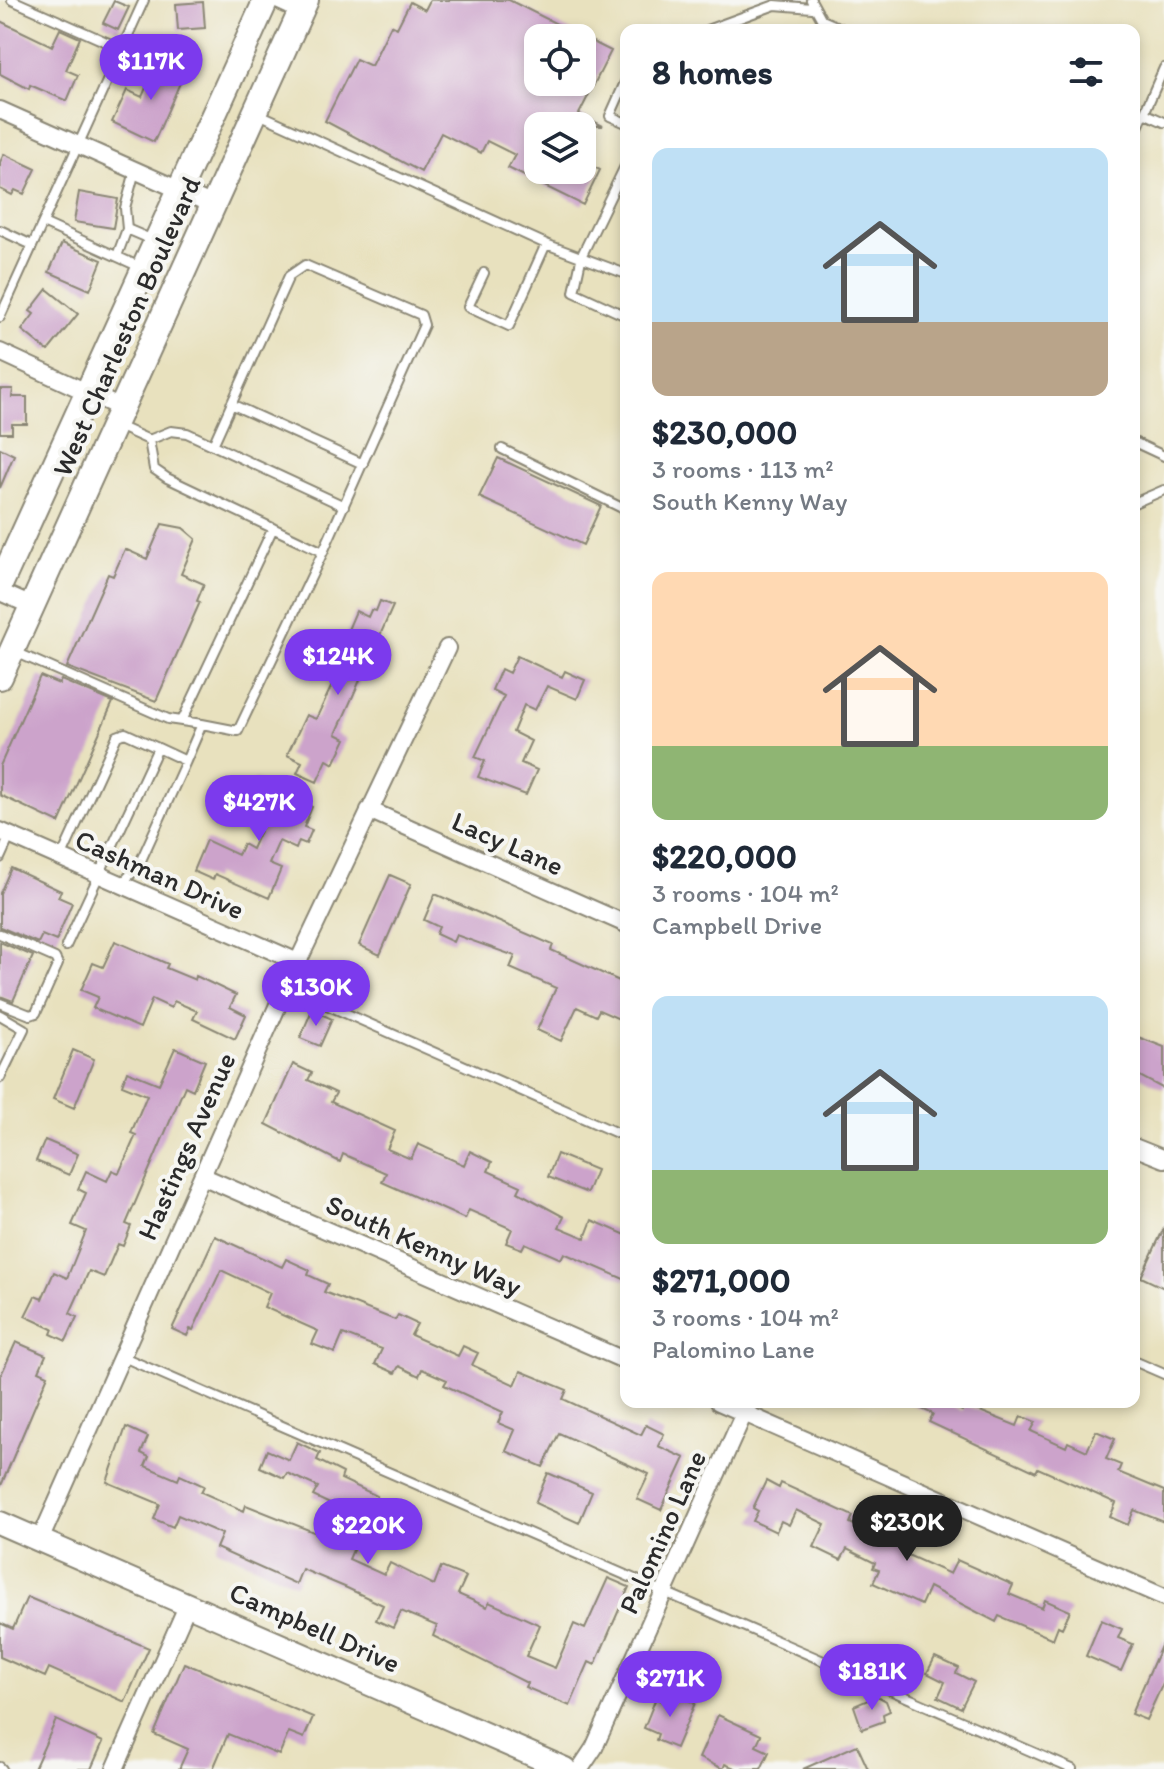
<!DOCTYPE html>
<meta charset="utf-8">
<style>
:root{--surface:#fff;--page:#f2f2f3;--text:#1f2937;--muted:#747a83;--accent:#7c3aed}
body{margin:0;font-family:Itim,sans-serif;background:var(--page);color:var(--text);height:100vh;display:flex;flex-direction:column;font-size:30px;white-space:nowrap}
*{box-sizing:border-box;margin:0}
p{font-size:26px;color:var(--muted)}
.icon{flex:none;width:44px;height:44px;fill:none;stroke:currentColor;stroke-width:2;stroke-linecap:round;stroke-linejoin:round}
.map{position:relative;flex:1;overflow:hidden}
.drawer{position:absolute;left:620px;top:24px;width:520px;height:1384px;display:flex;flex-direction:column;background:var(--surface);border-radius:16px;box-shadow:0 4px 12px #0003}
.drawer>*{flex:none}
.tools{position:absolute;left:524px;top:24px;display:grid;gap:16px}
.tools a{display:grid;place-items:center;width:72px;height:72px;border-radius:16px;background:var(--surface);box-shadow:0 4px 12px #0003;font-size:40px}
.price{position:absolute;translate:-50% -68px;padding:0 18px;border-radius:28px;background:var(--accent);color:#fff;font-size:26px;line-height:52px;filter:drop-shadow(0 2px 4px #0008)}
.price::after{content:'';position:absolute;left:50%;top:48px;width:24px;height:18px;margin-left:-12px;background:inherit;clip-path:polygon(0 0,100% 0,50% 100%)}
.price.current{background:#222;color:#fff}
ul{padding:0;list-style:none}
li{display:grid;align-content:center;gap:16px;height:424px;padding:0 32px}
li span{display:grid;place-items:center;height:248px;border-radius:16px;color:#555}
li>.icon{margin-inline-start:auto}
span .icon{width:144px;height:144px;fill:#fffc;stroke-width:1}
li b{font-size:34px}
h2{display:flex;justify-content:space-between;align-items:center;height:96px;padding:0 32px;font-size:34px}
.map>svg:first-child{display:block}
</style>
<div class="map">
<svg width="1164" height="1769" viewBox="0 0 1164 1769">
<rect width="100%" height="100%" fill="#f6f6f2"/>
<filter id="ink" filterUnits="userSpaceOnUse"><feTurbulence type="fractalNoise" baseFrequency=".0125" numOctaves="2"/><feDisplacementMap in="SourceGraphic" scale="16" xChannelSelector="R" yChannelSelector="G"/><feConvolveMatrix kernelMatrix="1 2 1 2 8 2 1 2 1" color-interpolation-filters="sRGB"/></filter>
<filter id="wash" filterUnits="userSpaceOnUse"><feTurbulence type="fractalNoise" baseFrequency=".006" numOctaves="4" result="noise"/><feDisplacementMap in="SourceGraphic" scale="32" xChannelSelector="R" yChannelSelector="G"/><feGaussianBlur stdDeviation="1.8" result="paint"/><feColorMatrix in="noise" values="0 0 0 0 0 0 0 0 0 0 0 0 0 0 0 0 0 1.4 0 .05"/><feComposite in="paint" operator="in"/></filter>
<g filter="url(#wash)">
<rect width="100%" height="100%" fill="#e8e1be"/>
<g id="blocks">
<path fill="#cca3cb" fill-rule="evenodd" d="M 430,0 L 509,0 L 611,51 L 579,114 L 603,126 L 538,126 L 538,170 L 582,170 L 582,161 L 600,170 L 583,205 L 508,168 L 515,155 L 487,141 L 481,153 L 441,133 L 421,172 L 325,121 L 356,59 L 371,66 L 391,25 L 397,28 L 410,2 L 425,10 ZM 538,38 L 582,38 L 582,82 L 538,82 Z
M 114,1 L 129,7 L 118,30 L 103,23 Z
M 203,2 L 205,28 L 178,30 L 176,4 Z
M 0,21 L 52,46 L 60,29 L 80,38 L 66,70 L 78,75 L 67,101 L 30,85 L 29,89 L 0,74 Z
M 171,59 L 187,67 L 154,142 L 112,122 L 127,90 L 142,97 L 156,65 L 166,69 Z
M 4,154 L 36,169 L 24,194 L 15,190 L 12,195 L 0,189 L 0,162 Z
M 79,192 L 118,199 L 113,228 L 74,222 Z
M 62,243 L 102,260 L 90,290 L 49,272 Z
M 47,289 L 78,314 L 48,351 L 22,330 L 34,314 L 30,311 Z
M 0,389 L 13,389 L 12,397 L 27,397 L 27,424 L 12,424 L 12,433 L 0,433 Z
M 0,448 L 14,455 L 0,488 Z
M 498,458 L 601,506 L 583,545 L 479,497 Z
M 162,524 L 183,528 L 196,539 L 181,574 L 204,584 L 197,601 L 200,602 L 156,701 L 67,667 L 108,574 L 113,576 L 125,549 L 147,559 Z
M 380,601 L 393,606 L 336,734 L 346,739 L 334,764 L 327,760 L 317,782 L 297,773 L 302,762 L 287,755 L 306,715 L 316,719 L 352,643 L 344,639 L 356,611 L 368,617 L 371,610 L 376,611 Z
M 517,656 L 562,677 L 565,671 L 585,680 L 577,699 L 547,686 L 535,710 L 524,705 L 513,732 L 531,741 L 521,763 L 537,770 L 526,795 L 478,777 L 485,761 L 475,757 L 504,696 L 492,690 L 501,669 L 509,673 Z
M 40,676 L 59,684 L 61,680 L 113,702 L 59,823 L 0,795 L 0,766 Z
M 255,779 L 312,807 L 304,827 L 312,830 L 306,844 L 299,841 L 296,849 L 279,841 L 269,864 L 281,869 L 269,898 L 215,874 L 213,880 L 193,871 L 206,840 L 238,855 L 243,844 L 252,849 L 270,809 L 246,798 Z
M 11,868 L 61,891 L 58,897 L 72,903 L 56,941 L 42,935 L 38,943 L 0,927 L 0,893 Z
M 390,875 L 411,884 L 380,955 L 359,945 Z
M 435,894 L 553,945 L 551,950 L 626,984 L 626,1022 L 599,1010 L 596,1016 L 577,1007 L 561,1041 L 537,1030 L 556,988 L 510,968 L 515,956 L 456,935 L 453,942 L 436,934 L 439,927 L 424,920 Z
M 115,941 L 168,964 L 166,968 L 195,980 L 196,976 L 236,995 L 230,1007 L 246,1015 L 235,1039 L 193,1019 L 197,1011 L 174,1001 L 171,1008 L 152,999 L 140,1028 L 93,1008 L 98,997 L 81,990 L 93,963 L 103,967 Z
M 0,942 L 33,956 L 13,1001 L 0,996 Z
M 312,1010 L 332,1019 L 320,1046 L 300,1038 Z
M 1138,1037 L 1164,1047 L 1164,1089 L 1134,1073 L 1134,1046 Z
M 175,1048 L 205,1061 L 193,1090 L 185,1086 L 126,1224 L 131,1226 L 123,1246 L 118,1244 L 104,1277 L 89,1271 L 70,1313 L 77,1317 L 66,1341 L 51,1334 L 53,1329 L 25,1316 L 35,1296 L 42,1299 L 54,1272 L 67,1278 L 86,1231 L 72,1225 L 86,1193 L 78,1189 L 86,1171 L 107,1181 L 112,1170 L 119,1173 L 136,1135 L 131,1133 L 147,1095 L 122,1085 L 127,1071 L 159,1084 Z
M 73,1050 L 94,1059 L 74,1108 L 53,1099 Z
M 293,1064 L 312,1073 L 308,1080 L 336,1093 L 331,1102 L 395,1131 L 387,1149 L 411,1159 L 418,1144 L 464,1165 L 470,1151 L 492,1162 L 488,1171 L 521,1186 L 518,1192 L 564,1217 L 559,1227 L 585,1238 L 592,1220 L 626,1235 L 626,1280 L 564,1253 L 561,1259 L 525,1243 L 522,1249 L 506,1243 L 512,1229 L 469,1210 L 465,1219 L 382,1182 L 386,1173 L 343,1154 L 340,1162 L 266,1124 Z
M 45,1140 L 78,1154 L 69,1175 L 36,1161 Z
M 557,1154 L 596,1170 L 587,1193 L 548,1177 Z
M 1164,1228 L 1164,1288 L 1141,1277 Z
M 215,1236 L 282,1267 L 286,1259 L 310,1270 L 308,1275 L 328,1284 L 324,1292 L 395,1320 L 398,1315 L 417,1324 L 411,1335 L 458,1356 L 463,1346 L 478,1353 L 472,1365 L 515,1385 L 521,1371 L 567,1390 L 563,1399 L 641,1435 L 646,1425 L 664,1434 L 658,1446 L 685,1458 L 661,1510 L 637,1499 L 649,1474 L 559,1433 L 543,1467 L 506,1451 L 515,1430 L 498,1423 L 503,1412 L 444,1385 L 447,1380 L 422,1369 L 419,1376 L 399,1366 L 395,1373 L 375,1364 L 382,1349 L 343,1334 L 335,1353 L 312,1344 L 318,1331 L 264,1307 L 270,1293 L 221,1270 L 193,1330 L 190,1329 L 187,1336 L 172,1329 Z
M 16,1342 L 46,1355 L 39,1371 L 48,1375 L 0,1488 L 0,1377 Z
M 907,1402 L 942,1402 L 962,1411 L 965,1405 L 1017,1426 L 1021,1416 L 1036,1422 L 1031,1431 L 1066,1447 L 1068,1442 L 1087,1451 L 1096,1431 L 1115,1439 L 1106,1459 L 1121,1465 L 1118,1472 L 1164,1491 L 1164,1522 L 1134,1510 L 1128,1525 L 1110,1517 L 1116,1503 L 1038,1468 L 1036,1472 L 929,1422 L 933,1414 Z
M 126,1427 L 148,1437 L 141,1453 L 149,1457 L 145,1466 L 178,1480 L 180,1475 L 204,1486 L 201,1492 L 244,1511 L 246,1505 L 316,1533 L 330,1504 L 313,1496 L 318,1487 L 287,1473 L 284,1478 L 260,1467 L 267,1450 L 289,1460 L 297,1442 L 320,1453 L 317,1460 L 343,1473 L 341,1479 L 377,1496 L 349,1559 L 384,1575 L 390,1563 L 434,1585 L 441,1567 L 466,1577 L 458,1594 L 487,1607 L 489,1602 L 540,1625 L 526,1656 L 555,1668 L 574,1624 L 585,1629 L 608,1578 L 629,1587 L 595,1665 L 589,1662 L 570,1706 L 525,1687 L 527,1683 L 433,1636 L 437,1626 L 401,1611 L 393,1628 L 376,1620 L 383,1605 L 347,1588 L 302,1569 L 296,1584 L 216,1548 L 222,1534 L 178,1515 L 173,1527 L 154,1519 L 160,1504 L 107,1482 Z
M 548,1473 L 592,1492 L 579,1523 L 535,1503 Z
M 766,1481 L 779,1488 L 781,1483 L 853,1516 L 850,1523 L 885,1540 L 888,1533 L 908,1542 L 903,1553 L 950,1574 L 957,1560 L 1013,1585 L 1009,1594 L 1042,1608 L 1045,1600 L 1070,1611 L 1062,1628 L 1058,1626 L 1053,1639 L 999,1616 L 996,1622 L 929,1587 L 921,1605 L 873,1583 L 879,1570 L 873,1568 L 875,1563 L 847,1549 L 841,1560 L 814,1547 L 825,1524 L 796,1510 L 789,1525 L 781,1521 L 776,1532 L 753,1521 L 758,1511 L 753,1508 Z
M 27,1597 L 149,1648 L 125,1702 L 49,1668 L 45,1677 L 0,1657 L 0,1623 L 13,1629 Z
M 1101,1620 L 1122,1629 L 1118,1638 L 1133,1644 L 1121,1671 L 1086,1656 Z
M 1164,1639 L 1164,1681 L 1146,1720 L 1131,1714 Z
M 935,1657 L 959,1668 L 956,1673 L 974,1682 L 961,1708 L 938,1697 L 945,1682 L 927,1673 Z
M 184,1663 L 313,1717 L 304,1738 L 289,1732 L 279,1755 L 228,1734 L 213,1769 L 179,1769 L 188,1749 L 154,1734 Z
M 669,1692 L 695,1703 L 676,1748 L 656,1740 L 658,1734 L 644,1728 L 656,1698 L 664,1702 Z
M 877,1696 L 886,1701 L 890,1711 L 883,1714 L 884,1721 L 862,1729 L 854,1706 Z
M 718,1715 L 761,1735 L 756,1746 L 769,1752 L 761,1769 L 737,1769 L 725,1764 L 723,1769 L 699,1758 Z
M 56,1720 L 103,1742 L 91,1769 L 34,1769 Z
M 857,1745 L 868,1769 L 803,1769 Z"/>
</g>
</g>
<g filter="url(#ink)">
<use href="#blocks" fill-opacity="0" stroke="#8a8674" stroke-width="2"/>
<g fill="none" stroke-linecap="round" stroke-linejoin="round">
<g stroke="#8a8674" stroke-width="12">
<path id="lane" d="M 12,0 L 122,49
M 811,0 L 822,20 L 845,30
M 707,30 L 775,5 L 812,8
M 626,80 L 610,116 L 626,123
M 1144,113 L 1164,122
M 259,114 L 546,244
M 1134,136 L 1164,68
M 626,164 L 582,255 L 574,292 L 626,316
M 135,171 L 125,208 L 127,229 L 155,241
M 43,223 L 140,267
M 0,230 L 32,245
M 117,256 L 127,229
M 484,273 L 468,307 L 509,326 L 546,244 L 626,274
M 0,317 L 144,0
M 231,404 L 363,464
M 118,426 L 149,440 L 171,431 L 187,433 L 344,506
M 149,440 L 154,469 L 167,478 L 323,552
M 1134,442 L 1164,456
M 502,449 L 626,510
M 1134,503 L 1164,490
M 13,651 L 168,719 L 202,724
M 182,721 L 273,528
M 158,748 L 186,761 L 202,724 L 238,731 L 323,552 L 424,325 L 421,315 L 305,265 L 289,276 L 213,445
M 0,858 L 10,836
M 61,858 L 117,736 L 125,733 L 158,748 L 66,946
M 122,883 L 138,867 L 186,761
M 0,934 L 55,958 L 58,964 L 36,1013 L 30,1015 L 0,1003
M 286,987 L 626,1137
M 0,1015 L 24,1029 L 0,1078
M 121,1356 L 1072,1769
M 1134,1361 L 1164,1374
M 0,1767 L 2,1769"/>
</g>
<g stroke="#8a8674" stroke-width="20">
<path id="street" d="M 277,0 L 301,11
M 0,110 L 213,205
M 0,352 L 121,408
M 0,592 L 32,606
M 369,810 L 626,924
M 0,831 L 300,963
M 1134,1147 L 1164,1159
M 202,1176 L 626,1361
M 719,1402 L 1164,1597
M 41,1538 L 286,987 L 447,648
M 115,1769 L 188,1604
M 580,1769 L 594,1748 L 749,1402"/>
</g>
<g stroke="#8a8674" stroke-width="26">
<path id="secondary" d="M 0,1523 L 565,1769"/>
</g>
<g stroke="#8a8674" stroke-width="28">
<path id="primary" d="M 0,585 L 266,0
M 0,677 L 306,0"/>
</g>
<use href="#lane" stroke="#fff" stroke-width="8"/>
<use href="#street" stroke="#fff" stroke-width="16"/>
<use href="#secondary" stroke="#fff" stroke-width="22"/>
<use href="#primary" stroke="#fff" stroke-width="24"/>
</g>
</g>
<g text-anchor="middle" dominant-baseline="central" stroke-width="8" stroke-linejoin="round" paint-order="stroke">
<g font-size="28" fill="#2b2b2b" stroke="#f6f6f2">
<text transform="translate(126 326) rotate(-66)">West Charleston Boulevard</text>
<text transform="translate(508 843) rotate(24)">Lacy Lane</text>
<text transform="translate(160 874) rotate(24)">Cashman Drive</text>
<text transform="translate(186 1146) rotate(-66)">Hastings Avenue</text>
<text transform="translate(424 1245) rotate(24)">South Kenny Way</text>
<text transform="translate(662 1532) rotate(-66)">Palomino Lane</text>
<text transform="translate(315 1627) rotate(24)">Campbell Drive</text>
</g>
</g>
</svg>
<div class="tools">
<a><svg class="icon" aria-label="locate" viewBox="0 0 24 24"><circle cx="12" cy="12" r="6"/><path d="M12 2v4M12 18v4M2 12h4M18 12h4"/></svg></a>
<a><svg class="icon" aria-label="layers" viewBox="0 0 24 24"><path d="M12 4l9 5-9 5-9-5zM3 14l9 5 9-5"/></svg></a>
</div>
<b class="price" style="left:151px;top:102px">$117K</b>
<b class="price" style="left:338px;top:697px">$124K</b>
<b class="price" style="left:259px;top:843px">$427K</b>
<b class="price" style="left:316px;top:1028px">$130K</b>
<b class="price current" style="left:907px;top:1563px">$230K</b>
<b class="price" style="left:368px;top:1566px">$220K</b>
<b class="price" style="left:872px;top:1712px">$181K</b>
<b class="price" style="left:670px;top:1719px">$271K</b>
<section class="drawer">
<h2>8 homes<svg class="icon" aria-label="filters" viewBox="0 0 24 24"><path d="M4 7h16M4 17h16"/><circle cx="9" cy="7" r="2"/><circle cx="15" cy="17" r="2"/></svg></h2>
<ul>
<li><span style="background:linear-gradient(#bfe0f5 70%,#b9a48a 0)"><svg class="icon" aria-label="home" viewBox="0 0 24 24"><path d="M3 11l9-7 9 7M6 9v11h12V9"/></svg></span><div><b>$230,000</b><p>3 rooms · 113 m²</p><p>South Kenny Way</p></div></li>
<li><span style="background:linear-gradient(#ffd9b3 70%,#8fb573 0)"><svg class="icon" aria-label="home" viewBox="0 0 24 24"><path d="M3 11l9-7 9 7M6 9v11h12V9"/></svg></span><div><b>$220,000</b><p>3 rooms · 104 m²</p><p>Campbell Drive</p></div></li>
<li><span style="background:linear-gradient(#bfe0f5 70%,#8fb573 0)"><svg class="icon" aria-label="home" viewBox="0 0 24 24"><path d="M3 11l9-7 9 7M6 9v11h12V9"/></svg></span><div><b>$271,000</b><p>3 rooms · 104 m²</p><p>Palomino Lane</p></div></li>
</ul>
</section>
</div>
